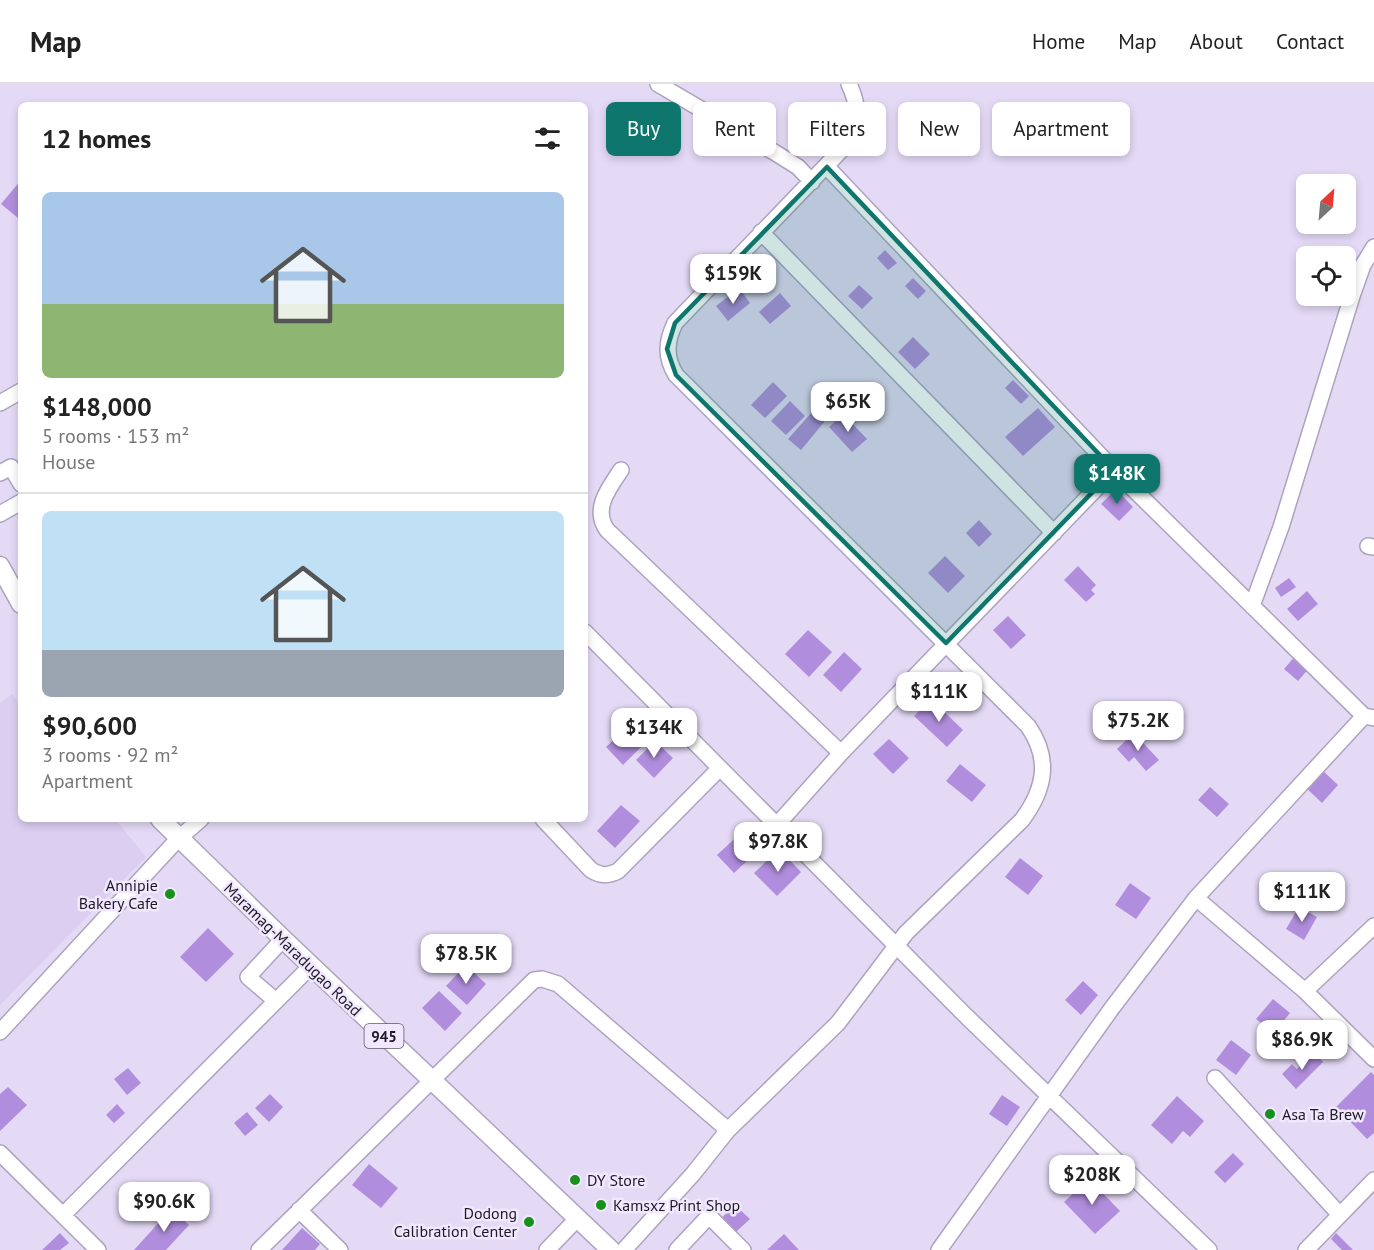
<!DOCTYPE html>
<meta charset="utf-8">
<style>
:root{--surface:#fff;--page:#f2f2f2;--text:#222;--muted:#767676;--line:#e0e0e0;--accent:#0f766e}
body{margin:0;font-family:"PT Sans",sans-serif;background:var(--page);color:var(--text);height:100vh;display:flex;flex-direction:column;font-size:22px;white-space:nowrap}
*{box-sizing:border-box;margin:0}
p{font-size:20px;color:var(--muted)}
.icon{flex:none;width:33px;height:33px;fill:none;stroke:currentColor;stroke-width:2;stroke-linecap:round;stroke-linejoin:round}
.map{position:relative;flex:1;overflow:hidden}
.panel{position:absolute;left:18px;top:18px;width:570px;height:720px;display:flex;flex-direction:column;background:var(--surface);border-radius:9px;box-shadow:0 3px 9px #0003}
.panel>*{flex:none}
.top-card{position:absolute;left:606px;top:18px;width:570px;height:54px;display:flex;gap:12px}
.needle{width:39px;rotate:26deg}
.fabs{position:absolute;left:1296px;top:90px;display:grid;gap:12px}
.fabs a{display:grid;place-items:center;width:60px;height:60px;border-radius:9px;background:var(--surface);box-shadow:0 3px 9px #0003;font-size:30px}
.price{position:absolute;translate:-50% -51px;padding:0 14px;border-radius:12px;background:#fff;color:#222;font-size:20px;line-height:39px;filter:drop-shadow(0 2px 3px #0008)}
.price::after{content:'';position:absolute;left:50%;top:36px;width:18px;height:14px;margin-left:-9px;background:inherit;clip-path:polygon(0 0,100% 0,50% 100%)}
.price.on{background:var(--accent);color:#fff}
ul{padding:0;list-style:none}
li{display:grid;align-content:center;gap:12px;height:318px;padding:0 24px}
li+li{border-top:2px solid var(--line)}
li span{display:grid;place-items:center;height:186px;border-radius:9px;color:#555}
li>.icon{margin-inline-start:auto}
span .icon{width:108px;height:108px;fill:#fffc;stroke-width:1}
li b{font-size:26px}
h2{display:flex;justify-content:space-between;align-items:center;height:72px;padding:0 24px;font-size:26px}
.pill{padding:0 21px;border-radius:9px;background:var(--surface);box-shadow:0 3px 9px #0003;font-size:21px;line-height:54px}
.pill.on{background:var(--accent);color:#fff}
header{display:flex;align-items:center;gap:36px;box-sizing:border-box;height:84px;padding:0 30px;background:var(--surface);border-bottom:2px solid var(--line)}
header strong{font-size:28px}
nav{display:flex;gap:33px;margin-inline-start:auto;font-size:21px}
.map>svg:first-child{display:block}
</style>
<header>
<strong>Map</strong>
<nav><a>Home</a><a>Map</a><a>About</a><a>Contact</a></nav>
</header>
<div class="map">
<svg width="1374" height="1166" viewBox="0 0 1374 1166">
<rect width="100%" height="100%" fill="#e5daf6"/>
<path fill="#dccef1" d="M 12,610 L 21,622 L 21,735 L 115,735 L 146,773 L 0,921 L 0,619 Z"/>
<path fill="#b18edd" d="M 21,96 L 21,131 L 18,134 L 1,120 Z
M 885,166 L 897,179 L 888,186 L 877,174 Z
M 913,194 L 926,207 L 918,215 L 905,202 Z
M 859,201 L 873,214 L 862,225 L 848,212 Z
M 739,204 L 750,219 L 728,237 L 716,222 Z
M 780,209 L 791,222 L 770,240 L 759,228 Z
M 913,253 L 930,270 L 915,285 L 898,268 Z
M 1013,296 L 1029,312 L 1021,320 L 1005,304 Z
M 773,298 L 787,312 L 765,334 L 751,321 Z
M 790,317 L 805,332 L 786,351 L 771,337 Z
M 1038,324 L 1055,343 L 1023,372 L 1005,353 Z
M 813,327 L 825,337 L 801,366 L 788,355 Z
M 843,330 L 867,355 L 852,368 L 829,343 Z
M 1116,405 L 1133,423 L 1119,437 L 1101,420 Z
M 979,436 L 992,450 L 979,463 L 966,449 Z
M 945,472 L 965,492 L 948,509 L 928,489 Z
M 1078,482 L 1096,501 L 1091,506 L 1095,510 L 1086,518 L 1064,496 Z
M 1289,494 L 1296,503 L 1281,513 L 1275,504 Z
M 1307,507 L 1318,520 L 1298,537 L 1287,525 Z
M 1008,532 L 1026,551 L 1011,565 L 993,546 Z
M 808,546 L 832,568 L 809,593 L 785,570 Z
M 844,568 L 862,585 L 841,608 L 823,591 Z
M 1296,571 L 1310,583 L 1298,597 L 1284,585 Z
M 931,615 L 963,646 L 947,663 L 914,632 Z
M 629,641 L 646,658 L 623,681 L 606,663 Z
M 1134,649 L 1159,676 L 1146,687 L 1134,673 L 1129,678 L 1117,665 Z
M 889,655 L 909,674 L 893,690 L 873,670 Z
M 655,657 L 673,674 L 654,694 L 636,676 Z
M 960,680 L 986,701 L 972,718 L 946,697 Z
M 1321,685 L 1338,701 L 1322,719 L 1304,702 Z
M 1210,703 L 1229,720 L 1217,733 L 1198,716 Z
M 621,721 L 640,737 L 615,764 L 597,747 Z
M 744,746 L 761,764 L 734,789 L 717,771 Z
M 779,765 L 801,788 L 777,812 L 754,789 Z
M 1020,774 L 1043,792 L 1028,811 L 1005,793 Z
M 1130,799 L 1151,814 L 1136,835 L 1115,821 Z
M 1299,823 L 1317,833 L 1304,856 L 1286,845 Z
M 208,844 L 234,870 L 206,898 L 180,873 Z
M 466,881 L 486,900 L 467,921 L 446,902 Z
M 1083,897 L 1098,911 L 1081,931 L 1065,916 Z
M 439,907 L 462,929 L 445,947 L 422,924 Z
M 1273,915 L 1290,929 L 1274,949 L 1256,935 Z
M 1315,937 L 1328,949 L 1302,977 L 1289,965 Z
M 1329,952 L 1338,960 L 1324,975 L 1315,967 Z
M 1231,956 L 1251,971 L 1236,991 L 1216,976 Z
M 1314,968 L 1323,978 L 1296,1005 L 1282,990 L 1292,980 L 1297,985 Z
M 128,984 L 141,999 L 127,1011 L 114,995 Z
M 1371,988 L 1374,991 L 1374,1049 L 1367,1055 L 1336,1023 Z
M 8,1003 L 27,1021 L 0,1047 L 0,1010 Z
M 270,1010 L 283,1023 L 269,1038 L 255,1024 Z
M 1002,1011 L 1020,1023 L 1007,1042 L 989,1030 Z
M 1177,1012 L 1204,1037 L 1190,1053 L 1183,1047 L 1172,1060 L 1151,1041 Z
M 117,1020 L 125,1029 L 114,1039 L 106,1031 Z
M 247,1028 L 258,1041 L 245,1052 L 234,1039 Z
M 1233,1069 L 1244,1080 L 1225,1099 L 1214,1088 Z
M 369,1080 L 398,1104 L 381,1124 L 352,1101 Z
M 1089,1095 L 1120,1127 L 1095,1150 L 1064,1118 Z
M 735,1121 L 750,1135 L 724,1159 L 710,1145 Z
M 171,1125 L 189,1141 L 166,1166 L 134,1166 Z
M 302,1144 L 320,1160 L 315,1166 L 282,1166 Z
M 60,1149 L 69,1159 L 60,1166 L 42,1166 Z
M 1336,1149 L 1353,1166 L 1342,1166 L 1331,1155 Z
M 784,1150 L 799,1166 L 767,1166 Z"/>
<g fill="none" stroke-linecap="round" stroke-linejoin="round">
<g stroke="#aea3be" stroke-width="18">
<path id="minor" d="M 658,0 L 774,68 L 798,83 L 812,98
M 827,83 L 1114,386 L 1364,632 L 1374,634
M 761,148 L 1054,449
M 0,319 L 21,307
M 621,386 C 609,404 592,425 607,446 L 841,669
M 0,389 L 11,383 L 21,400
M 0,430 L 21,418
M 1368,462 L 1374,463
M 1252,522 L 1281,443 L 1352,212 L 1363,181 L 1374,163
M 585,548 L 966,932 L 1209,1166
M 543,735 L 591,786 C 601,792 608,792 618,787 L 720,684
M 776,742 L 841,669 L 1114,386
M 1196,814 L 1305,907 L 1374,975
M 1305,907 L 1374,842
M 276,917 L 248,893 L 283,855
M 0,948 L 178,755 L 201,735
M 1215,994 L 1340,1131
M 0,1069 L 98,1166
M 299,1126 L 340,1166
M 64,1130 L 311,882
M 259,1166 L 534,896 L 542,895 L 558,900 L 728,1046
M 547,1166 L 577,1135
M 624,1166 L 693,1090 L 728,1046 L 838,939 L 906,849 L 1022,736 C 1045,705 1051,675 1028,642 L 676,291 C 665,273 666,258 675,239 L 847,60 C 859,37 860,24 849,0
M 677,1166 L 709,1132 L 743,1166
M 939,1166 L 1112,924 L 1196,814 L 1364,632
M 1306,1166 L 1374,1096"/>
</g>
<g stroke="#aea3be" stroke-width="21">
<path id="major" d="M 0,482 L 21,520
M 160,735 L 283,855 L 611,1166"/>
</g>
<use href="#minor" stroke="#fff" stroke-width="15"/>
<use href="#major" stroke="#fff" stroke-width="18"/>
</g>
<path fill="#0f766e" fill-opacity="0.2" stroke="#0f766e" stroke-width="4.5" stroke-linejoin="round" d="M 827,83 L 1114,386 L 946,559 L 676,291 L 667,265 L 675,239 Z"/>
<g fill="#18901c" stroke="#f1e8ff" stroke-width="2">
<circle cx="170" cy="810" r="6"/>
<circle cx="1270" cy="1030" r="6"/>
<circle cx="575" cy="1096" r="6"/>
<circle cx="601" cy="1121" r="6"/>
<circle cx="529" cy="1138" r="6"/>
</g>
<g text-anchor="middle" dominant-baseline="central" stroke-width="5" stroke-linejoin="round" paint-order="stroke">
<rect fill="#f1e8ff" stroke="#5e5866" stroke-width="1.5" x="364.5" y="940" width="39" height="24" rx="4.5"/>
<g font-size="15" font-weight="bold" fill="#1f1b24">
<text x="384" y="952">945</text>
</g>
<g font-size="16" fill="#1f1b24" stroke="#f1e8ff" text-anchor="start">
<text x="158" y="801" text-anchor="end">Annipie<tspan x="158" dy="18">Bakery Cafe</tspan></text>
<text x="1282" y="1030">Asa Ta Brew</text>
<text x="587" y="1096">DY Store</text>
<text x="613" y="1121">Kamsxz Print Shop</text>
<text x="517" y="1129" text-anchor="end">Dodong<tspan x="517" dy="18">Calibration Center</tspan></text>
</g>
<g font-size="16" fill="#1f1b24" stroke="#f1e8ff">
<text transform="translate(293 865) rotate(44)">Maramag-Maradugao Road</text>
</g>
</g>
</svg>
<div class="fabs">
<a><svg class="needle" viewBox="-14 -14 28 28"><path d="M0-13l5 13h-10z" fill="#e53935"/><path d="M0 13l5-13h-10z" fill="#767676"/></svg></a>
<a><svg class="icon" aria-label="locate" viewBox="0 0 24 24"><circle cx="12" cy="12" r="6"/><path d="M12 2v4M12 18v4M2 12h4M18 12h4"/></svg></a>
</div>
<b class="price" style="left:733px;top:221px">$159K</b>
<b class="price" style="left:848px;top:349px">$65K</b>
<b class="price on" style="left:1117px;top:421px">$148K</b>
<b class="price" style="left:939px;top:639px">$111K</b>
<b class="price" style="left:1138px;top:668px">$75.2K</b>
<b class="price" style="left:654px;top:675px">$134K</b>
<b class="price" style="left:778px;top:789px">$97.8K</b>
<b class="price" style="left:1302px;top:839px">$111K</b>
<b class="price" style="left:466px;top:901px">$78.5K</b>
<b class="price" style="left:1302px;top:987px">$86.9K</b>
<b class="price" style="left:1092px;top:1122px">$208K</b>
<b class="price" style="left:164px;top:1149px">$90.6K</b>
<div class="top-card">
<a class="pill on">Buy</a>
<a class="pill">Rent</a>
<a class="pill">Filters</a>
<a class="pill">New</a>
<a class="pill">Apartment</a>
</div>
<section class="panel">
<h2>12 homes<svg class="icon" aria-label="filters" viewBox="0 0 24 24"><path d="M4 7h16M4 17h16"/><circle cx="9" cy="7" r="2"/><circle cx="15" cy="17" r="2"/></svg></h2>
<ul>
<li><span style="background:linear-gradient(#a9c7e8 60%,#8fb573 0)"><svg class="icon" aria-label="home" viewBox="0 0 24 24"><path d="M3 11l9-7 9 7M6 9v11h12V9"/></svg></span><div><b>$148,000</b><p>5 rooms · 153 m²</p><p>House</p></div></li>
<li><span style="background:linear-gradient(#bfe0f5 75%,#9aa5b1 0)"><svg class="icon" aria-label="home" viewBox="0 0 24 24"><path d="M3 11l9-7 9 7M6 9v11h12V9"/></svg></span><div><b>$90,600</b><p>3 rooms · 92 m²</p><p>Apartment</p></div></li>
</ul>
</section>
</div>
